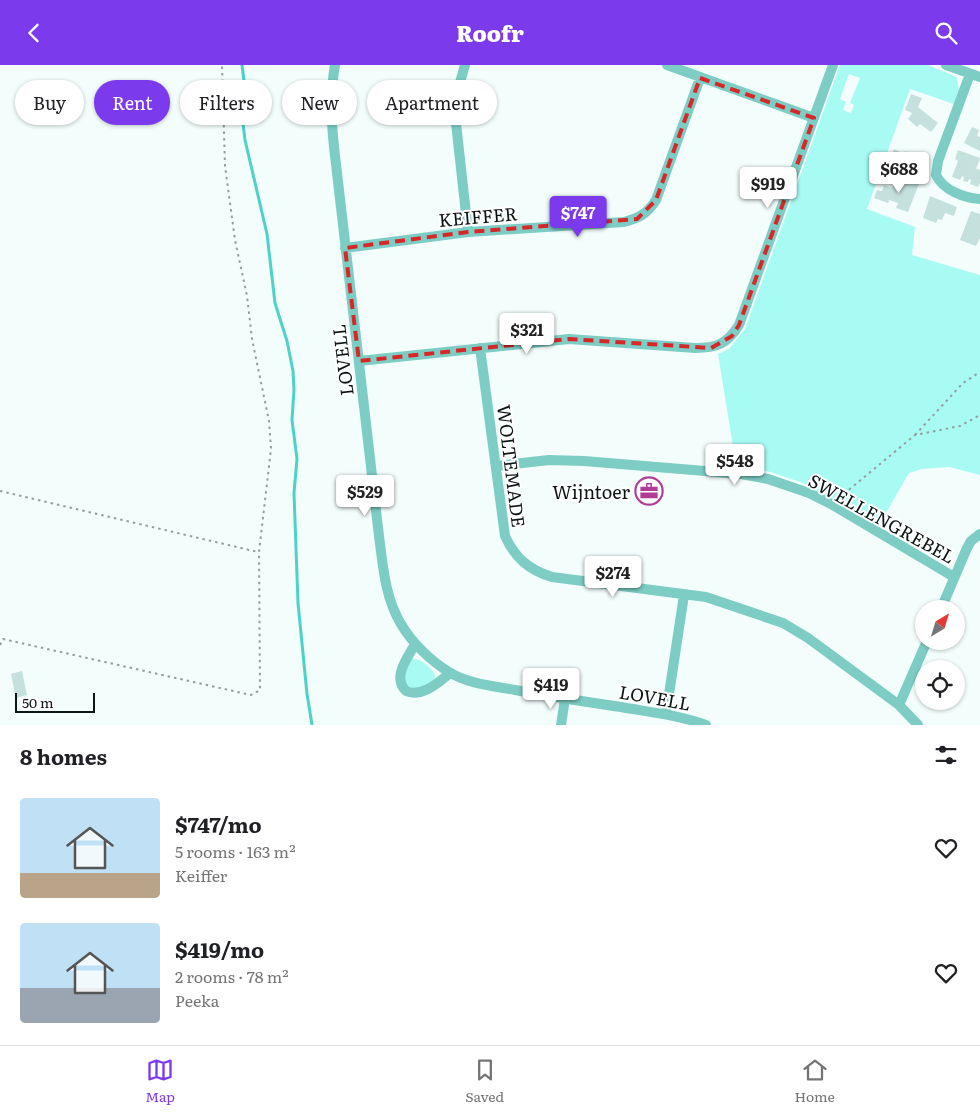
<!DOCTYPE html>
<meta charset="utf-8">
<style>
:root{--surface:#fff;--page:#f6f6f6;--text:#202124;--muted:#757577;--line:#e0e0e0;--accent:#7c3aed}
body{margin:0;font-family:Literata,serif;background:var(--page);color:var(--text);height:100vh;display:flex;flex-direction:column;font-size:19px;white-space:nowrap}
*{box-sizing:border-box;margin:0}
p{font-size:16px;color:var(--muted)}
.icon{flex:none;width:28px;height:28px;fill:none;stroke:currentColor;stroke-width:2;stroke-linecap:round;stroke-linejoin:round}
.map{position:relative;height:660px;overflow:hidden}
.drawer{display:flex;flex-direction:column;background:var(--surface);flex:1}
.drawer>*{flex:none}
.guide{position:absolute;left:15px;top:15px;width:500px;height:45px;display:flex;gap:10px}
.needle{width:32px;rotate:38deg}
.fabs{position:absolute;left:915px;top:535px;display:grid;gap:10px}
.fabs a{display:grid;place-items:center;width:50px;height:50px;border-radius:50%;background:var(--surface);box-shadow:0 1px 4px #0004;font-size:25px}
.scale{position:absolute;left:15px;bottom:12px;width:80px;box-sizing:border-box;padding-left:5px;border:2px solid #0b1514;border-top:0;font-size:14px;line-height:18px;white-space:nowrap;color:#0b1514;-webkit-text-stroke:4px #fff;paint-order:stroke}
.price{position:absolute;translate:-50% -42px;padding:0 11px;border-radius:5px;background:#fff;color:#222;font-size:16px;line-height:32px;filter:drop-shadow(0 1px 2px #0008)}
.price::after{content:'';position:absolute;left:50%;top:30px;width:15px;height:11px;margin-left:-8px;background:inherit;clip-path:polygon(0 0,100% 0,50% 100%)}
.price.selected{background:var(--accent);color:#fff}
ul{padding:0;list-style:none}
li{display:flex;align-items:center;gap:15px;height:125px;padding:0 20px}
li span{display:grid;place-items:center;flex:none;width:140px;height:100px;border-radius:5px;color:#555}
li>.icon{margin-inline-start:auto}
span .icon{width:60px;height:60px;fill:#fffc;stroke-width:1}
li b{font-size:21px}
h2{display:flex;justify-content:space-between;align-items:center;height:60px;padding:0 20px;font-size:21px}
.tag{padding:0 18px;border-radius:22px;background:var(--surface);box-shadow:0 1px 4px #0004;font-size:18px;line-height:45px}
.tag.selected{background:var(--accent);color:#fff}
header{display:flex;justify-content:space-between;align-items:center;height:65px;padding:0 20px;background:var(--accent);color:#fff;font-size:22px;font-weight:800}
.dock{display:flex;justify-content:space-around;align-items:center;height:70px;border-top:1px solid var(--line);background:var(--surface);font-size:14px;color:var(--muted)}
.dock a{display:grid;justify-items:center;gap:2px}
.dock .selected{color:var(--accent)}
.map>svg:first-child{display:block}
</style>
<header><svg class="icon" aria-label="back" viewBox="0 0 24 24"><path d="M15 5l-7 7 7 7"/></svg>Roofr<svg class="icon" aria-label="search" viewBox="0 0 24 24"><circle cx="10" cy="10" r="6"/><path d="M15 15l6 6"/></svg></header>
<div class="map">
<svg width="980" height="660" viewBox="0 0 980 660">
<rect width="100%" height="100%" fill="#f3fefc"/>
<path fill="#a8fbf3" fill-rule="evenodd" d="M 840,0 L 928,0 L 952,10 L 957,13 L 959,25 L 954,39 L 910,24 L 867,144 L 915,162 L 912,190 L 980,210 L 980,410 L 949,402 L 922,404 L 909,408 L 879,460 L 803,418 L 770,407 L 736,400 L 718,289 L 729,284 L 745,264 ZM 849,9 L 860,13 L 850,38 L 854,40 L 851,48 L 843,45 L 846,37 L 840,34 Z
M 412,594 C 421,593 431,602 435,610 L 434,615 L 417,625 L 406,621 L 404,611 Z"/>
<g fill="none" stroke-linecap="round" stroke-linejoin="round">
<path stroke="#4dd2c9" stroke-width="3" d="M 242,0 L 245,24 L 243,58 L 245,75 L 267,169 L 275,238 L 287,276 L 293,306 L 294,325 L 292,355 L 297,394 L 294,428 L 298,538 L 307,629 L 312,660"/>
</g>
<path fill="#c5e1de" d="M 911,29 L 922,33 L 918,42 L 938,58 L 931,67 L 920,59 L 917,62 L 908,54 L 912,48 L 905,45 Z
M 972,62 L 979,65 L 977,71 L 980,72 L 980,86 L 964,78 Z
M 894,84 L 904,89 L 905,86 L 917,92 L 916,94 L 925,98 L 921,108 L 890,94 Z
M 958,85 L 980,93 L 977,102 L 975,103 L 980,105 L 980,118 L 978,122 L 970,119 L 971,115 L 969,114 L 968,117 L 963,116 L 964,112 L 962,111 L 960,115 L 952,112 L 958,96 L 955,94 Z
M 904,113 L 919,119 L 908,147 L 896,143 L 898,138 L 889,135 L 888,138 L 874,133 L 877,125 L 882,126 L 884,120 L 892,123 L 894,118 L 901,121 Z
M 930,131 L 957,142 L 954,151 L 945,148 L 942,155 L 938,154 L 936,158 L 923,153 Z
M 971,146 L 980,149 L 980,173 L 976,181 L 960,175 Z
M 22,606 L 27,630 L 16,633 L 11,609 Z"/>
<g fill="none" stroke-linecap="round" stroke-linejoin="round">
<path stroke="#949f9d" stroke-width="2" stroke-dasharray="2.5 4" stroke-linecap="butt" d="M 915,370 L 963,318 L 980,307
M 0,426 L 258,487
M 839,433 L 915,370 L 960,361 L 980,350
M 0,580 L 3,574 L 251,630 L 260,625 L 259,487 L 271,384 L 269,356 L 252,274 L 247,231 L 235,175 L 225,101 L 222,0"/>
<path stroke="#7dcdc5" stroke-width="10" d="M 335,0 C 330,28 331,54 334,82 L 379,471 C 383,501 385,533 401,559 C 412,578 431,596 449,607 C 468,619 494,621 515,625 C 550,631 585,637 621,642 C 649,647 679,650 706,660
M 465,0 L 459,21 L 456,40 L 456,58 L 468,167
M 667,0 L 814,53
M 946,0 L 980,12
M 970,9 L 938,96 L 936,110 C 943,125 964,133 980,134
M 345,183 L 468,167 L 624,157 C 639,153 647,149 656,135 L 700,13
M 480,283 L 505,471 C 515,493 529,505 552,512 L 706,532 L 783,558 L 808,573 L 899,640 L 918,660
M 359,296 L 569,274 L 695,283 C 717,283 727,279 739,260 L 833,0
M 496,401 L 549,395 L 584,396 L 741,409 L 768,414 L 809,428 L 831,439 L 954,512
M 941,544 L 967,483 L 971,476 L 980,469
M 415,579 C 407,594 392,612 406,626 C 422,633 439,617 450,608
M 899,640 L 927,576
M 666,649 L 684,530
M 561,660 L 565,634"/>
</g>
<path fill="none" stroke="#d62828" stroke-width="4" stroke-dasharray="10 6" stroke-linejoin="round" d="M 700,13 L 814,53 L 739,260 L 732,271 L 711,283 L 569,274 L 359,296 L 345,183 L 468,167 L 637,154 L 656,135 Z"/>
<defs>
<g id="office-ring" transform="scale(1.4375)"><circle r="9.5" fill="#fff" stroke="#b03c96" stroke-width="1.5"/><path d="M-6-3h4V-5.5h4V-3h4V5H-6ZM-1-4.5V-3h2v-1.5ZM-6 0V1H6V0Z" fill="#b03c96"/></g>
</defs>
<g fill-rule="evenodd">
<use href="#office-ring" x="649" y="426"/>
</g>
<g text-anchor="middle" dominant-baseline="central" stroke-width="4" stroke-linejoin="round" paint-order="stroke">
<g font-size="18" fill="#0b1514" stroke="#fff">
<text transform="translate(478 151) rotate(-5)">KEIFFER</text>
<text transform="translate(342 295) rotate(-97)">LOVELL</text>
<text transform="translate(512 401) rotate(83)">WOLTEMADE</text>
<text transform="translate(882 453) rotate(29)">SWELLENGREBEL</text>
<text transform="translate(655 632) rotate(10)">LOVELL</text>
</g>
<g font-size="18" fill="#0b1514" stroke="#fff" text-anchor="end">
<text x="630" y="426">Wijntoer</text>
</g>
</g>
</svg>
<div class="fabs">
<a><svg class="needle" viewBox="-14 -14 28 28"><path d="M0-13l5 13h-10z" fill="#e53935"/><path d="M0 13l5-13h-10z" fill="#757577"/></svg></a>
<a><svg class="icon" aria-label="locate" viewBox="0 0 24 24"><circle cx="12" cy="12" r="6"/><path d="M12 2v4M12 18v4M2 12h4M18 12h4"/></svg></a>
</div>
<div class="scale">50 m</div>
<b class="price" style="left:899px;top:129px">$688</b>
<b class="price" style="left:768px;top:144px">$919</b>
<b class="price selected" style="left:578px;top:173px">$747</b>
<b class="price" style="left:527px;top:290px">$321</b>
<b class="price" style="left:735px;top:421px">$548</b>
<b class="price" style="left:365px;top:452px">$529</b>
<b class="price" style="left:613px;top:533px">$274</b>
<b class="price" style="left:551px;top:645px">$419</b>
<div class="guide">
<a class="tag">Buy</a>
<a class="tag selected">Rent</a>
<a class="tag">Filters</a>
<a class="tag">New</a>
<a class="tag">Apartment</a>
</div>
</div>
<section class="drawer">
<h2>8 homes<svg class="icon" aria-label="filters" viewBox="0 0 24 24"><path d="M4 7h16M4 17h16"/><circle cx="9" cy="7" r="2"/><circle cx="15" cy="17" r="2"/></svg></h2>
<ul>
<li><span style="background:linear-gradient(#bfe0f5 75%,#b9a48a 0)"><svg class="icon" aria-label="home" viewBox="0 0 24 24"><path d="M3 11l9-7 9 7M6 9v11h12V9"/></svg></span><div><b>$747/mo</b><p>5 rooms · 163 m²</p><p>Keiffer</p></div><svg class="icon" aria-label="heart" viewBox="0 0 24 24"><path d="M12 20l-8-8c-3-5 5-10 8-4 3-6 11-1 8 4z"/></svg></li>
<li><span style="background:linear-gradient(#bfe0f5 65%,#9aa5b1 0)"><svg class="icon" aria-label="home" viewBox="0 0 24 24"><path d="M3 11l9-7 9 7M6 9v11h12V9"/></svg></span><div><b>$419/mo</b><p>2 rooms · 78 m²</p><p>Peeka</p></div><svg class="icon" aria-label="heart" viewBox="0 0 24 24"><path d="M12 20l-8-8c-3-5 5-10 8-4 3-6 11-1 8 4z"/></svg></li>
</ul>
</section>
<nav class="dock">
<a class="selected"><svg class="icon" aria-label="map" viewBox="0 0 24 24"><path d="M3 6l6-2 6 2 6-2v14l-6 2-6-2-6 2zM9 4v14M15 6v14"/></svg>Map</a>
<a><svg class="icon" aria-label="saved" viewBox="0 0 24 24"><path d="M7 4h10v16l-5-4-5 4z"/></svg>Saved</a>
<a><svg class="icon" aria-label="home" viewBox="0 0 24 24"><path d="M3 11l9-7 9 7M6 9v11h12V9"/></svg>Home</a>
</nav>
